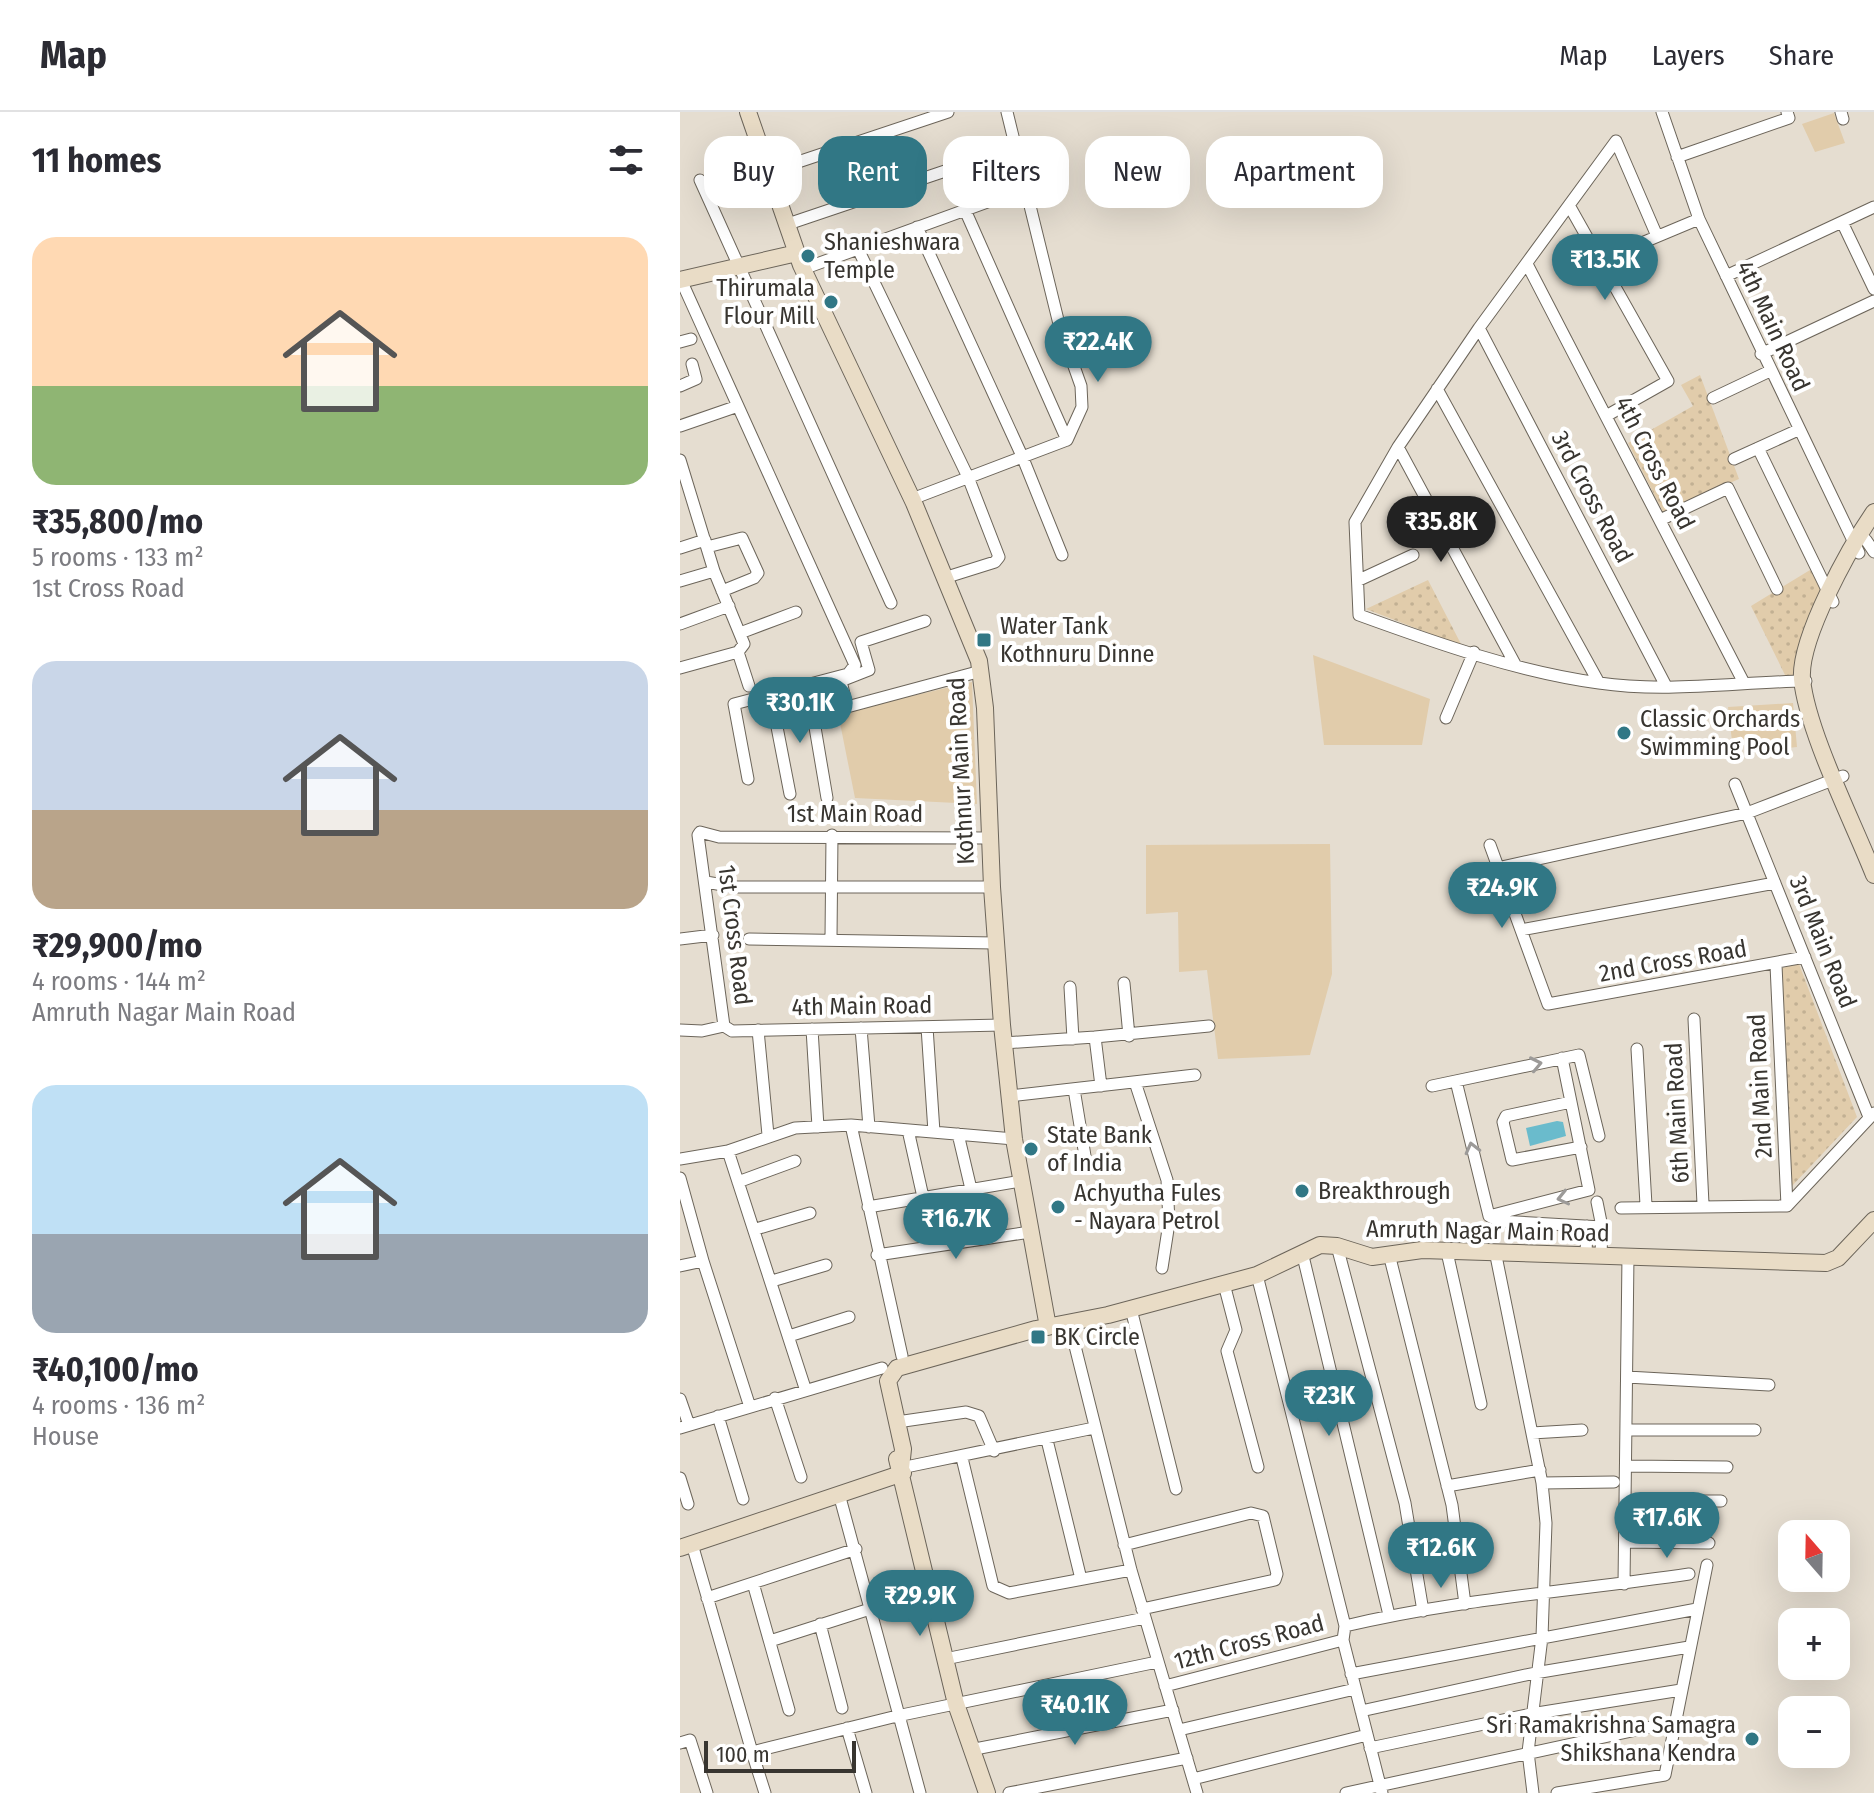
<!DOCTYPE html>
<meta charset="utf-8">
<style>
:root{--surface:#fff;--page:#f7f7f7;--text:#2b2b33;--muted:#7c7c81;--line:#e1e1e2;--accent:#317785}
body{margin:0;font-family:"Fira Sans Condensed",sans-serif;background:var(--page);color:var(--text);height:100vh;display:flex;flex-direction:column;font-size:30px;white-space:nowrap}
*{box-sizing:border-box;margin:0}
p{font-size:26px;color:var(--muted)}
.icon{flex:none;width:44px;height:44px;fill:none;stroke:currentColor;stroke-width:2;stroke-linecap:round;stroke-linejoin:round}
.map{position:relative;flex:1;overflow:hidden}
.details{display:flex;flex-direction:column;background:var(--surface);width:680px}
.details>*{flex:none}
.guide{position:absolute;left:24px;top:24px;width:760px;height:72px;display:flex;gap:16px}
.needle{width:52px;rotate:340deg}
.buttons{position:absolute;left:1098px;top:1408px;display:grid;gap:16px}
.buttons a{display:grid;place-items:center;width:72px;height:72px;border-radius:16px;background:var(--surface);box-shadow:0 8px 32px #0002;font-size:40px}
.scale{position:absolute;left:24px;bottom:20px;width:152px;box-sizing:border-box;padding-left:8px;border:4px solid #383530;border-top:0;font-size:22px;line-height:28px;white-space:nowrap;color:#383530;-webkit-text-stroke:6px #fff;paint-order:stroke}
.price{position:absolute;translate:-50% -68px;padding:0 18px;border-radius:28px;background:var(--accent);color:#fff;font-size:26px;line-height:52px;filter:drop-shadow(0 2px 4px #0008)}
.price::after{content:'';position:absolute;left:50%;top:48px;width:24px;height:18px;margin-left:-12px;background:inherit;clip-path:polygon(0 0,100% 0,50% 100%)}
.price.active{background:#222;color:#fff}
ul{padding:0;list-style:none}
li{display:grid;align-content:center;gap:16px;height:424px;padding:0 32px}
li span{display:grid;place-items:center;height:248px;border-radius:24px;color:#555}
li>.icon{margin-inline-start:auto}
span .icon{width:144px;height:144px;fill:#fffc;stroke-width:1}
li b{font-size:34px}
h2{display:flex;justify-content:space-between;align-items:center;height:96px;padding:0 32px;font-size:34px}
.tag{padding:0 28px;border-radius:24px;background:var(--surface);box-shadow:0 8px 32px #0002;font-size:28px;line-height:72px}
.tag.active{background:var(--accent);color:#fff}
header{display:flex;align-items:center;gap:48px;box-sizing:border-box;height:112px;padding:0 40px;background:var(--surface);border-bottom:2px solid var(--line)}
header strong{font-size:38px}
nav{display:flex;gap:44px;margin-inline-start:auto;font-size:28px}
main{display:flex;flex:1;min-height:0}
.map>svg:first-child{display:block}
</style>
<header>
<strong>Map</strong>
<nav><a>Map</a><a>Layers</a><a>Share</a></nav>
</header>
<main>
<section class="details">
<h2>11 homes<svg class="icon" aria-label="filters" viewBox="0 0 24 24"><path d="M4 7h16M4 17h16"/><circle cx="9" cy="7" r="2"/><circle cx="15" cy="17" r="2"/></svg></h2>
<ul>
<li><span style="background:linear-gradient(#ffd9b3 60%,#8fb573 0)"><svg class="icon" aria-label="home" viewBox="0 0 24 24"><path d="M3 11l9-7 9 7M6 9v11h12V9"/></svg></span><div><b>₹35,800/mo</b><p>5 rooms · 133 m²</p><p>1st Cross Road</p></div></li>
<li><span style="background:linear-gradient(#c9d6e8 60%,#b9a48a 0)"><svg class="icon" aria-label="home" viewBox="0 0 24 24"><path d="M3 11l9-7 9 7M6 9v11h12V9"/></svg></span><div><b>₹29,900/mo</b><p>4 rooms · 144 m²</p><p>Amruth Nagar Main Road</p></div></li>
<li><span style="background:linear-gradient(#bfe0f5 60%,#9aa5b1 0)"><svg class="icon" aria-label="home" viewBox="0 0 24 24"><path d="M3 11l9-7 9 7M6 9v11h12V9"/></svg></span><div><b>₹40,100/mo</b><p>4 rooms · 136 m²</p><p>House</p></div></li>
</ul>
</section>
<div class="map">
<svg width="1194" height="1681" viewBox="0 0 1194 1681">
<defs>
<pattern id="park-dots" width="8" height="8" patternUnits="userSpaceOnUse" patternTransform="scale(2)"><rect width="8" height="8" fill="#e1ccab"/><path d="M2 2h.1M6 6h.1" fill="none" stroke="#c2b093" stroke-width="1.8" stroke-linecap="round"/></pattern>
</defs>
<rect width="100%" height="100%" fill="#e5ddd0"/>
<path fill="#e1ccab" d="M 1154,1 L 1165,31 L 1135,40 L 1122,12 Z
M 633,543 L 750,587 L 742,633 L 644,633 Z
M 292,570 L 297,692 L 175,686 L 158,601 Z
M 1113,591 L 1117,635 L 1069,640 L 1067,627 L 1052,629 L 1048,595 Z
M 650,732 L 652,862 L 630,943 L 538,947 L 527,858 L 499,860 L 498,800 L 466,802 L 466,733 Z"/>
<path fill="url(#park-dots)" d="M 1020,263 L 1059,367 L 983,400 L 948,331 L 1013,294 L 1001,273 Z
M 1130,458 L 1146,478 L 1117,563 L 1105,563 L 1071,494 Z
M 748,468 L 782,534 L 686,497 Z
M 1119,852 L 1177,1005 L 1112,1074 L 1102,856 Z"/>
<path fill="#6abbcc" d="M 877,1009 L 883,1010 L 886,1024 L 850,1034 L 846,1016 Z"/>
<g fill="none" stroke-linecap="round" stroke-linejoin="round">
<g stroke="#6c655a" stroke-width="13">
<path id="street" d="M 982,0 L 1019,107 L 1179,441
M 1161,0 L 1163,7
M 936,29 L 799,216 L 718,335 L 675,410 L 679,503 C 756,531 838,560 919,571 C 986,581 1058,570 1126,569
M 936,29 L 977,124
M 997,45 L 1109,6 L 1107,0
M 88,60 L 268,0
M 20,68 L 211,491
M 890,95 L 988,269 L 926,304
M 285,98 L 387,328
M 1162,110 L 1194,177
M 105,113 L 280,54
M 237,115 L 342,344 L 382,443
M 178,137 L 288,365 L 319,445 L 315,450 L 264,466
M 921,148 L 1019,107
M 847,152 L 1064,571
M 123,157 L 346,76
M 1046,164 L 1194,95
M 1,168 L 175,553 L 168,562 L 54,592 L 68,667
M 799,216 L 986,574
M 0,230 L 11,227
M 1081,242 L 1194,189
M 0,274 L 16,267 L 12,252
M 757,277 L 919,571
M 1033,286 L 1090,259
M 0,314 L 58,294
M 718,335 L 835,552
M 1078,336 L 1153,490
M 1054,347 L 1118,318
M 0,348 L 34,459 L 64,532 L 58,540 L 0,556
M 232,387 L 387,328 L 402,295 L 401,274 L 379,212 L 327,0
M 980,408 L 1048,376 L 1097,477
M 1186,428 L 1194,440
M 27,435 L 62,426 L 78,461 L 74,466 L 42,479
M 0,436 L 25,428
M 679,468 L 733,443
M 0,469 L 34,459
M 245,509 L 181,530 L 189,558 L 161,569 L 167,595 L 301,559
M 0,512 L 49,494
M 60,521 L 116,500
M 58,540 L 69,574
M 128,574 L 147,686
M 91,584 L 110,682
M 766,606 L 794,540
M 1055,672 L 1189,1005
M 810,733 L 868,892 L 1125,845
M 817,756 L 1067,701 L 1163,664
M 26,770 L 54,775 L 312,775
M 841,818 L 1095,771
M 151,826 L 152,723
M 0,827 L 33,823
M 69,827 L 315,831
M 1096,853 L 1107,1094
M 444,871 L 449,924
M 390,875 L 393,927
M 1014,907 L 1023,1092
M 44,914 L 18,723 L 20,720 L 39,725 L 311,726
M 44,914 L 52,919 L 322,913
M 247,915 L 254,1020
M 181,916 L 189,1015
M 132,917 L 138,1015
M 0,918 L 22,919 L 44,914
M 78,918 L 88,1023
M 324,931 L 415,925
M 957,937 L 966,1093
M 776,969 L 809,1104 L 819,1109 L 922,1115
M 455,970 L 487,1068 L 489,1111 L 482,1156
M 421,974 L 415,925 L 529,914
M 752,974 L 899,943 L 919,1024
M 394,977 L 406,1050
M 330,984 L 515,963
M 891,990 L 826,1004 L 823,1010 L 832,1048 L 901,1035
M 171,1013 L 222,1244
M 228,1018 L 243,1085
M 278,1022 L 291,1077
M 48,1039 L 125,1276
M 0,1047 L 48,1039 L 115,1016 L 171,1013 L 334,1027
M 0,1066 L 23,1149
M 58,1070 L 115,1049
M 917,1090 L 922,1115 L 921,1143
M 188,1095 L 341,1069
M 941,1096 L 1107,1094 L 1194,1001
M 809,1104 L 909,1078 L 882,946
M 76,1117 L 130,1101
M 657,1134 L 725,1391 L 743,1499
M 815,1139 L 862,1371 L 866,1411 L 862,1525 L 848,1640 L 853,1681
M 622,1140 L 709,1503
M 767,1140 L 801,1292
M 709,1142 L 772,1393 L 785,1492
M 906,1142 L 907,1114
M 197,1143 L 350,1120
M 0,1154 L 23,1149 L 70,1295
M 577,1163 L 665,1514 L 663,1528 L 702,1681
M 92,1169 L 146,1153
M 544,1172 L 556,1218 L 547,1239 L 578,1355
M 451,1197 L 496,1377
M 389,1210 L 451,1458 L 517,1681
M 109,1224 L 169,1205
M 947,1265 L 1089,1273
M 95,1286 L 121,1365
M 0,1287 L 9,1313
M 38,1304 L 63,1387
M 217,1310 L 286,1300 L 299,1304 L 314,1339
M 0,1316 L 202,1256
M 947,1318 L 1075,1318
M 852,1321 L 902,1318
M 367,1328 L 401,1467
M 282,1346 L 313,1474 L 329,1481 L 451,1458
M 947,1354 L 1047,1355
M 221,1356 L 414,1316
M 0,1366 L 8,1392
M 862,1371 L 934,1370
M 767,1374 L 860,1358
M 159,1382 L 240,1681
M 946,1389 L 1041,1389
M 945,1430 L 1029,1431
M 12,1432 L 72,1640 L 217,1604 L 477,1550
M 444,1433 L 571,1401 L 583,1404 L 597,1462 L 595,1468 L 462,1497
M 73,1471 L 109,1598
M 944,1472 L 948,1144
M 27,1486 L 176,1437
M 140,1512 L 162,1596
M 665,1514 C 778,1487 894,1479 1009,1462
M 90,1529 L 190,1497
M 265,1547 L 465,1506
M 671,1562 L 1017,1497
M 485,1574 L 663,1528
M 681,1599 L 855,1561 L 1009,1535
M 167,1616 L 186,1681
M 499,1618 L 675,1577
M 0,1631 L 10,1628 L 27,1681
M 690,1636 L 851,1602 L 1001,1578
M 290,1638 L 493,1598
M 72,1640 L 85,1681
M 513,1667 L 687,1623
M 329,1681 L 507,1646
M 666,1681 L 984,1612
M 877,1681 L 985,1663 L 1027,1453"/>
</g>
<g stroke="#6c655a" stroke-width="18">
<path id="secondary" d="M 68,0 L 121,153 L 234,391 L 299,549 L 305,596 L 312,775 L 322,913 L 334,1027 L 368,1215
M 0,168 L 117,141
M 1194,400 C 1170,435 1119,526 1122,567 C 1127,619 1174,712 1194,763
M 217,1347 L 276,1592 L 307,1681
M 221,1356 L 223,1337 L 208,1269 L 217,1256 L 356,1217 L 428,1203 L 577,1163 L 640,1133 L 657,1134 L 692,1145 L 742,1138 L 1146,1151 L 1158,1146 L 1194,1108
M 0,1436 L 223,1361"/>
</g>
<use href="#street" stroke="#fff" stroke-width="11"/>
<use href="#secondary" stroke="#e9dcc6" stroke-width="16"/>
</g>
<defs><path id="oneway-chevron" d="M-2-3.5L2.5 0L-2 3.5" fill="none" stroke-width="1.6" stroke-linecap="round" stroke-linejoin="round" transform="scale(2)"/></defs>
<g stroke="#9c9a98">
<use href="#oneway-chevron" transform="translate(856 952) rotate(-12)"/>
<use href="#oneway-chevron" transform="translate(792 1036) rotate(-104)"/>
<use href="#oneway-chevron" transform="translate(883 1086) rotate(167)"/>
</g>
<g fill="#317785" stroke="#fff" stroke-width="3">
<circle cx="128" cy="144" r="8"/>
<circle cx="151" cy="190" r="8"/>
<rect x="296" y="520" width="16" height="16" rx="4"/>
<circle cx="944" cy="621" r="8"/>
<circle cx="351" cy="1037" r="8"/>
<circle cx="622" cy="1079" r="8"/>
<circle cx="378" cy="1095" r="8"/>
<rect x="350" y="1217" width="16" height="16" rx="4"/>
<circle cx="1072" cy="1627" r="8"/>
</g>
<g text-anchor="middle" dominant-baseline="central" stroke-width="8" stroke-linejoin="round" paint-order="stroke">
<g font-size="24" fill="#383530" stroke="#fff" text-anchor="start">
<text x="144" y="130">Shanieshwara<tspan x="144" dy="28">Temple</tspan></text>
<text x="135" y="176" text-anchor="end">Thirumala<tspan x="135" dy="28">Flour Mill</tspan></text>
<text x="320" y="514">Water Tank<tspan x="320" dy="28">Kothnuru Dinne</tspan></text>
<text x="960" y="607">Classic Orchards<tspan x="960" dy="28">Swimming Pool</tspan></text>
<text x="367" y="1023">State Bank<tspan x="367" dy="28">of India</tspan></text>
<text x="638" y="1079">Breakthrough</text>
<text x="394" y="1081">Achyutha Fules<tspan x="394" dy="28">- Nayara Petrol</tspan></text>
<text x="374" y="1225">BK Circle</text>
<text x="1056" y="1613" text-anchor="end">Sri Ramakrishna Samagra<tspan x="1056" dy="28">Shikshana Kendra</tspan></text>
</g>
<g font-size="24" fill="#383530" stroke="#fff">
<text transform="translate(1093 214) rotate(65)">4th Main Road</text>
<text transform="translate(975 351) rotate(63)">4th Cross Road</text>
<text transform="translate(912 385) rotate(62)">3rd Cross Road</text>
<text transform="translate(281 659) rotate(-93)">Kothnur Main Road</text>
<text x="175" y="702">1st Main Road</text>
<text transform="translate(55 823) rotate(83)">1st Cross Road</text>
<text transform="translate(1143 830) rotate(68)">3rd Main Road</text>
<text transform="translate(993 849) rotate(-10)">2nd Cross Road</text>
<text transform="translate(182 894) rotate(-1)">4th Main Road</text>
<text transform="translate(1080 974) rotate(-93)">2nd Main Road</text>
<text transform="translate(997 1001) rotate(-93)">6th Main Road</text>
<text transform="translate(808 1119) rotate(1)">Amruth Nagar Main Road</text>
<text transform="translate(569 1530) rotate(-15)">12th Cross Road</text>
</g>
</g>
</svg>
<div class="buttons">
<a><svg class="needle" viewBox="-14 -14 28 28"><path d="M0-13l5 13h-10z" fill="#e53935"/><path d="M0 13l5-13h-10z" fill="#7c7c81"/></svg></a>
<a>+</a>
<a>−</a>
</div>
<div class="scale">100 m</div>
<b class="price" style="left:925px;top:190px">₹13.5K</b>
<b class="price" style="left:418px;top:272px">₹22.4K</b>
<b class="price active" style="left:761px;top:452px">₹35.8K</b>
<b class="price" style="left:120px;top:633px">₹30.1K</b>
<b class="price" style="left:822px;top:818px">₹24.9K</b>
<b class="price" style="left:276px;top:1149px">₹16.7K</b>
<b class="price" style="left:649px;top:1326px">₹23K</b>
<b class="price" style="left:987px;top:1448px">₹17.6K</b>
<b class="price" style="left:761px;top:1478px">₹12.6K</b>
<b class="price" style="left:240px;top:1526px">₹29.9K</b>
<b class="price" style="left:395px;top:1635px">₹40.1K</b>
<div class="guide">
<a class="tag">Buy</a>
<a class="tag active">Rent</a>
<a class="tag">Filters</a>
<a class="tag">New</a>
<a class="tag">Apartment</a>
</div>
</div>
</main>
